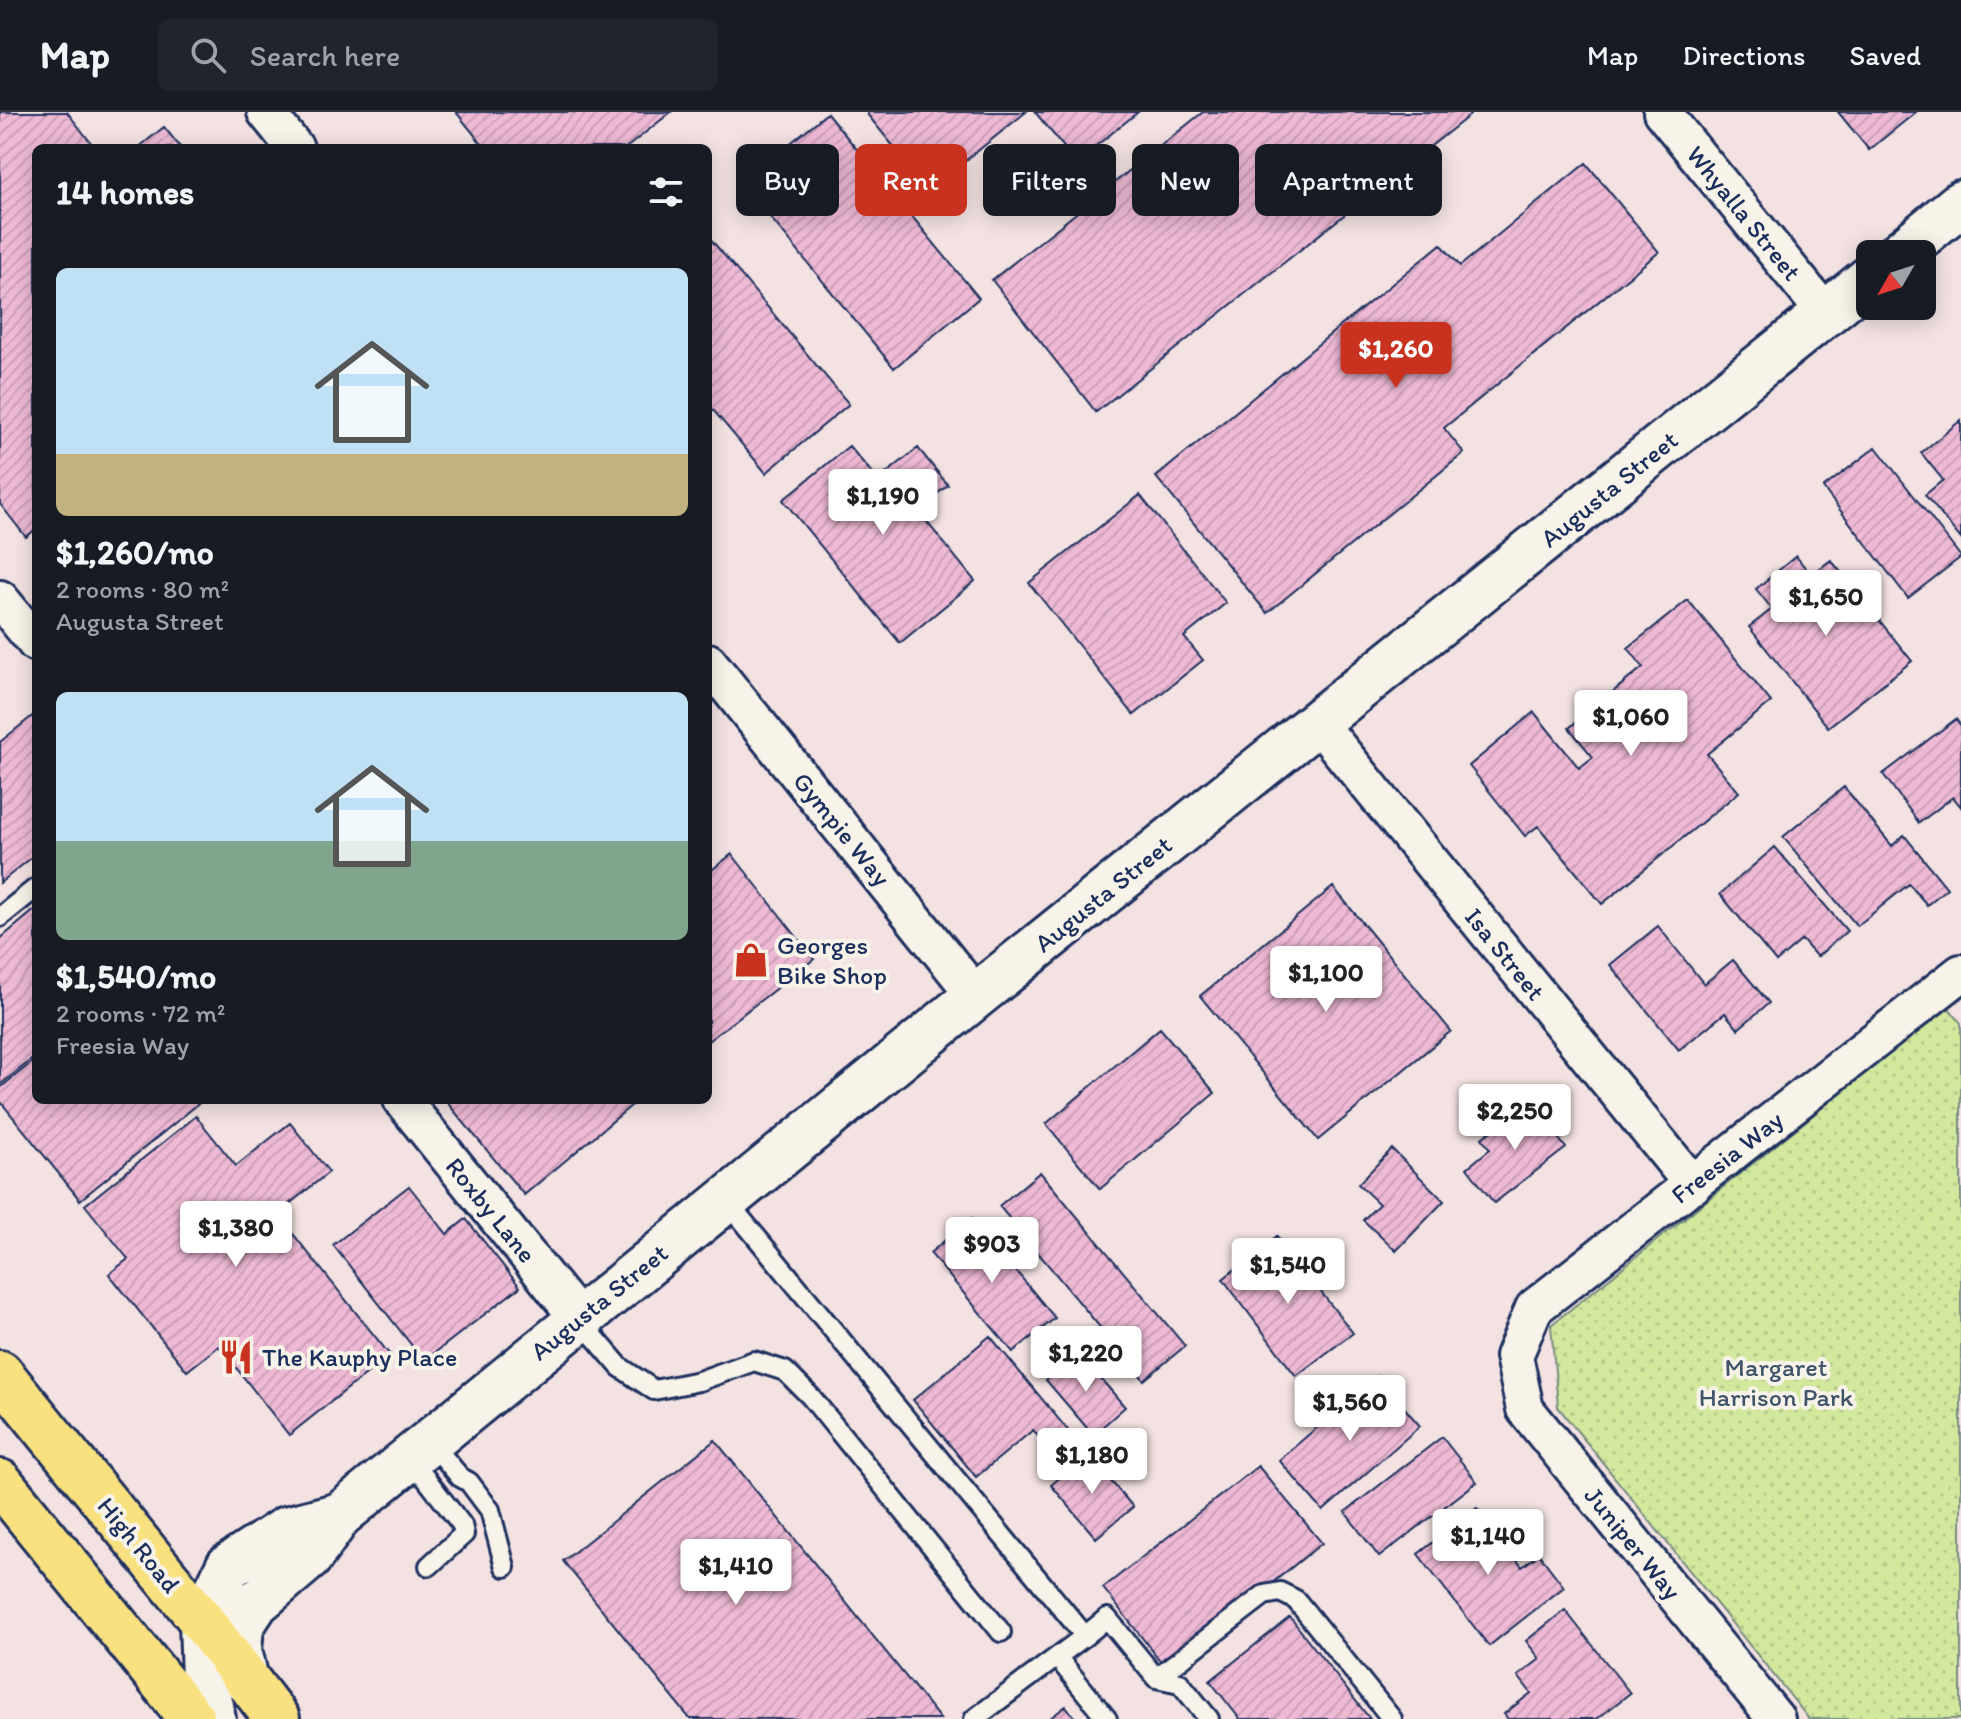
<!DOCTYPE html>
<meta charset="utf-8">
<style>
:root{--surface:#171b24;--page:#20242c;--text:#f1f3f6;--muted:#9ea1a6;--line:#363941;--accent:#c8321e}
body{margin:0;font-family:Itim,sans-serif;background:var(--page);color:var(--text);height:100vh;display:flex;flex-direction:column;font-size:30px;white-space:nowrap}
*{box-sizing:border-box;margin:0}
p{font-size:26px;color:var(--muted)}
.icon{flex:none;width:44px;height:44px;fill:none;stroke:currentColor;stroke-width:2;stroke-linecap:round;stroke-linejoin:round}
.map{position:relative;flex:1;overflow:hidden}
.drawer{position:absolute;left:32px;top:32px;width:680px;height:960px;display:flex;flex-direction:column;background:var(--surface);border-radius:12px;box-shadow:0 4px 20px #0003}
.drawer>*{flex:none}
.top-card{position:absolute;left:736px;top:32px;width:760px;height:72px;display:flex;gap:16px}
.needle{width:52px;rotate:231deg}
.buttons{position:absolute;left:1856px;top:128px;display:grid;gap:16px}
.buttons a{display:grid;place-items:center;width:80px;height:80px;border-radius:12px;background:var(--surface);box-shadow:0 4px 20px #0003;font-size:40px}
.price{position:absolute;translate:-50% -68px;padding:0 18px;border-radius:8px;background:#fff;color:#222;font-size:26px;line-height:52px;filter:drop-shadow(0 2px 4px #0008)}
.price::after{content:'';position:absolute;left:50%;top:48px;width:24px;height:18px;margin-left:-12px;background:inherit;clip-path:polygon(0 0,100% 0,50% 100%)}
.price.selected{background:var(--accent);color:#fff}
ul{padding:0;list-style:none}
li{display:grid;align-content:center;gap:16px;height:424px;padding:0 24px}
li span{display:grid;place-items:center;height:248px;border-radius:12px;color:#555}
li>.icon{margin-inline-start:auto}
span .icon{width:144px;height:144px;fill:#fffc;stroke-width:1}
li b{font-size:34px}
h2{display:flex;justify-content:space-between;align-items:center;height:96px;padding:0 24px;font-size:34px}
.pill{padding:0 28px;border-radius:12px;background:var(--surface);box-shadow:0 4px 20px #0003;font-size:28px;line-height:72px}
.pill.selected{background:var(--accent);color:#fff}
header{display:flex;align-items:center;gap:48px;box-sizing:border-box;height:112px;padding:0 40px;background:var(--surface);border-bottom:2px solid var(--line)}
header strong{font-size:38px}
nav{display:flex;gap:44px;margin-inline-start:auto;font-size:28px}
.search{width:560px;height:72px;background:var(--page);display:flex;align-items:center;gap:20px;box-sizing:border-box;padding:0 28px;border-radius:12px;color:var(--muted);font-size:30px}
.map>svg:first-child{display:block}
</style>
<header>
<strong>Map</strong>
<div class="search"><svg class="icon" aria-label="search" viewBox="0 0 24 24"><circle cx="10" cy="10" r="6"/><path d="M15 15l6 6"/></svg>Search here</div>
<nav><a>Map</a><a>Directions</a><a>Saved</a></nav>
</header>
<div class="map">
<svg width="1961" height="1607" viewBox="0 0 1961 1607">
<defs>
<pattern id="park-dots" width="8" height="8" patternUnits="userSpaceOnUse" patternTransform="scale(2)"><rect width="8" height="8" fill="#d1e89d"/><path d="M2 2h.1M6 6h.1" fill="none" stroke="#b3c78a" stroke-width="1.8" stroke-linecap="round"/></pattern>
<pattern id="building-hatch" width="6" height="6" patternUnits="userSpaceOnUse" patternTransform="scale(2)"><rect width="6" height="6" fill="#eeb9d4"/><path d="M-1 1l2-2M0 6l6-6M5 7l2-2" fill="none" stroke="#cc9fb8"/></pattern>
</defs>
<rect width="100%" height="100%" fill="#f4e2e2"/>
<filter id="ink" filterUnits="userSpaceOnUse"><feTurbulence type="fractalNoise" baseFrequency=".0125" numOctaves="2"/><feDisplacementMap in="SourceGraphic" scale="16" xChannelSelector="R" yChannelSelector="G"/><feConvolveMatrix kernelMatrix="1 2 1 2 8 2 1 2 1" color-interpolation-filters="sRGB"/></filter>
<g filter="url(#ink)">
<path fill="url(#park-dots)" stroke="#768c7e" stroke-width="2" d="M 1948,895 L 1961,911 L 1961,1607 L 1809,1607 L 1558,1295 L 1551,1213 Z"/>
<path fill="url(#building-hatch)" stroke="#1b2f5e" stroke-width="2" d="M 0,0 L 67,0 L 95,36 L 36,36 L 36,417 L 26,425 L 0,392 Z
M 456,0 L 671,0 L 626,36 L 485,36 Z
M 869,0 L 1026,0 L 929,78 L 867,2 Z
M 1035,0 L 1138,0 L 1076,50 Z
M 1203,0 L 1468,0 L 1470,3 L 1096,300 L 992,168 Z
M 1838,0 L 1916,0 L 1869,38 Z
M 827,1 L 979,186 L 894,256 L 742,71 Z
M 164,15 L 181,36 L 138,36 Z
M 1586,51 L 1659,140 L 1444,316 L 1464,341 L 1267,501 L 1156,365 L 1441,132 L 1460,154 Z
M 708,124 L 849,292 L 766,361 L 708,292 Z
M 1961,308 L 1961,427 L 1925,383 L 1943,368 L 1921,341 Z
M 849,334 L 878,368 L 918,336 L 948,373 L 917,398 L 975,469 L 900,531 L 783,388 Z
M 1876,335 L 1961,445 L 1908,486 L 1823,376 Z
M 1140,383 L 1226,491 L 1184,525 L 1203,548 L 1134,603 L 1029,471 Z
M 1796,444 L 1811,463 L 1831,448 L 1912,549 L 1828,615 L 1749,515 L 1772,497 L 1756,477 Z
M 1688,488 L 1771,590 L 1707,642 L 1739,680 L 1602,792 L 1538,714 L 1525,724 L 1469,654 L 1534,600 L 1579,656 L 1593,645 L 1569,616 L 1643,555 L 1628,536 Z
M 36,601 L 36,742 L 0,771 L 0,630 Z
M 1956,607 L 1961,614 L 1961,695 L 1953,685 L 1919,711 L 1883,662 Z
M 1844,675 L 1892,734 L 1904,723 L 1947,776 L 1927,793 L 1909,772 L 1857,814 L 1783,725 Z
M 1775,735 L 1847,819 L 1817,845 L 1802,828 L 1776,850 L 1720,782 Z
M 732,742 L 814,847 L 708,929 L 708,761 Z
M 1333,775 L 1451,919 L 1318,1028 L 1200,884 Z
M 36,797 L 36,944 L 0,973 L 0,827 Z
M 1658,814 L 1704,872 L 1733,848 L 1769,891 L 1738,917 L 1725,901 L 1679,938 L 1610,853 Z
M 1160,916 L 1215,981 L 1100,1077 L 1046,1012 Z
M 36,947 L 36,988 L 203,988 L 80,1088 L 0,989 L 0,976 Z
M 445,988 L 638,988 L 524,1083 Z
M 1530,989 L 1566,1036 L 1494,1091 L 1467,1056 L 1490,1037 L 1482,1026 Z
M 196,1004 L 236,1054 L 290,1011 L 329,1060 L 277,1102 L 390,1243 L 289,1323 L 219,1234 L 187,1259 L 109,1162 L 128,1147 L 85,1093 Z
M 1392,1037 L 1444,1089 L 1396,1139 L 1363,1108 L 1379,1092 L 1358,1072 Z
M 1040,1060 L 1185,1234 L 1144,1268 L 999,1094 Z
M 409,1074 L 447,1122 L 466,1107 L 520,1175 L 424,1249 L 333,1133 Z
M 972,1106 L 1055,1206 L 1013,1240 L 930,1141 Z
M 1277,1124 L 1353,1221 L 1296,1264 L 1223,1167 Z
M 990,1224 L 1071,1322 L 1050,1339 L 1033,1318 L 976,1365 L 913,1288 Z
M 1078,1240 L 1125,1295 L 1093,1323 L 1046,1268 Z
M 1377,1264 L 1420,1314 L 1323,1399 L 1279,1348 Z
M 1442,1325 L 1477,1370 L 1379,1445 L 1345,1400 Z
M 715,1328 L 940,1607 L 690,1607 L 563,1449 Z
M 1088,1342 L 1133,1395 L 1096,1426 L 1051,1373 Z
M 1258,1354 L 1322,1431 L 1166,1556 L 1103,1476 Z
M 1477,1396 L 1522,1455 L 1539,1442 L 1564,1475 L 1489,1534 L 1418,1442 Z
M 1565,1498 L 1630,1581 L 1597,1607 L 1508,1607 L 1504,1602 L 1531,1581 L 1518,1564 L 1540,1547 L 1526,1529 Z
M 1290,1505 L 1370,1607 L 1240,1607 L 1210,1569 Z
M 1066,1594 L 1076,1607 L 1049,1607 Z"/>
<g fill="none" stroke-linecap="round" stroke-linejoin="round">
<g stroke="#1b2f5e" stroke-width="24">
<path id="service" d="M 0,805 L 36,776
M 725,1087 L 1085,1524 L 974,1607
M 579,1207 L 620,1255 L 654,1278 L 699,1269 L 754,1249 L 785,1259 L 811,1285 L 1001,1520
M 430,1329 L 460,1365 L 469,1370 L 490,1398 L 505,1455
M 410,1346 L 462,1413 L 464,1422 L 429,1454
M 1085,1524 L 1107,1506 L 1156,1566 L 1180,1571 L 1209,1607
M 1057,1545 L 1107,1607
M 1156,1566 L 1264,1483 L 1280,1480 L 1296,1488 L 1392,1607"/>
</g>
<g stroke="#1b2f5e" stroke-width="42">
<path id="minor" d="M 266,0 L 295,36
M 1662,0 L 1826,202
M 0,487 L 36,531
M 708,550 L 976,884
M 1318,611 L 1693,1073
M 402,988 L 579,1207
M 1776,1607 L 1525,1297 L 1514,1244 L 1534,1196 L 1961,861"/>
</g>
<g stroke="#1b2f5e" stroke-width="50">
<path id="tertiary" d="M 1899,142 L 1961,91
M 246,1568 L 239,1538 L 241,1514 L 256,1491 L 310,1445 L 340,1403 L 976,884 L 1870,166
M 213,1607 L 204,1568 L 202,1509 L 228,1455 L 286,1417 L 340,1403"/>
</g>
<g stroke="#1b2f5e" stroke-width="50">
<path id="primary" d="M 0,1261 L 202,1509 L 277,1607
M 0,1370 L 192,1607"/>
</g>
<use href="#service" stroke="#f7f3e8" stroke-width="18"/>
<use href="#minor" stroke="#f7f3e8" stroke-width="36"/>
<use href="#tertiary" stroke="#f7f3e8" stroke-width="44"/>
<use href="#primary" stroke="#fae180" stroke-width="44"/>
</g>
</g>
<defs>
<g id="shop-bare" transform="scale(2.76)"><path d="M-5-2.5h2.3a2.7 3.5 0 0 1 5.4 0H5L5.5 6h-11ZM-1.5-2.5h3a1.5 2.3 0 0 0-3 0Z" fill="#c8321e" stroke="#f7f3e8" stroke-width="2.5" paint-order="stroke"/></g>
<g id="restaurant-bare" transform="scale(2.76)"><path d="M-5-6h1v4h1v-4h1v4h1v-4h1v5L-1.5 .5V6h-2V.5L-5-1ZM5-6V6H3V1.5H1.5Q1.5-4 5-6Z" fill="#c8321e" stroke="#f7f3e8" stroke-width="2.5" paint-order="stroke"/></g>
</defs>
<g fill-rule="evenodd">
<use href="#shop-bare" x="751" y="848"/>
<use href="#restaurant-bare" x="236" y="1245"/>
</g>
<g text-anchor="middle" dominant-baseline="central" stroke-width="8" stroke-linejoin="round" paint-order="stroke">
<g font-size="26" fill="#1b2f5e" stroke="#f7f3e8">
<text transform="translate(1744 101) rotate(51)">Whyalla Street</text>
<text transform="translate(1609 377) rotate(-39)">Augusta Street</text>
<text transform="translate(842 717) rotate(51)">Gympie Way</text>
<text transform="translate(1103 782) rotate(-39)">Augusta Street</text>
<text transform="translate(1505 842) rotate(51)">Isa Street</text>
<text transform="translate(1727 1045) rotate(-38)">Freesia Way</text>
<text transform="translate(491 1098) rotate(51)">Roxby Lane</text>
<text transform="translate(599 1190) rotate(-39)">Augusta Street</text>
<text transform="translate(1633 1431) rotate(51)">Juniper Way</text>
<text transform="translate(139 1433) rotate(51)">High Road</text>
</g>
<g font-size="26" fill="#1b2f5e" stroke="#f7f3e8" text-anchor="start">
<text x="777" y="833">Georges<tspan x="777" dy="30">Bike Shop</tspan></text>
<text x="262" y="1245">The Kauphy Place</text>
</g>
<g font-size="26" fill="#3f546b" stroke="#f7f3e8">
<text x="1776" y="1255">Margaret<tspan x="1776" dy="30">Harrison Park</tspan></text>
</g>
</g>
</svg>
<div class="buttons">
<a><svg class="needle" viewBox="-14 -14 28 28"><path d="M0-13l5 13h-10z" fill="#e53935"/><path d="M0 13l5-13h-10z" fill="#9ea1a6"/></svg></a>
</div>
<b class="price selected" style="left:1396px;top:278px">$1,260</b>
<b class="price" style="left:883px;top:425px">$1,190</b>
<b class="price" style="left:1826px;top:526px">$1,650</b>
<b class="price" style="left:1631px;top:646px">$1,060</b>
<b class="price" style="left:1326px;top:902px">$1,100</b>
<b class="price" style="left:1515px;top:1040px">$2,250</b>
<b class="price" style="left:236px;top:1157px">$1,380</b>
<b class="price" style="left:992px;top:1173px">$903</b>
<b class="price" style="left:1288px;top:1194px">$1,540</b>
<b class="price" style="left:1086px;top:1282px">$1,220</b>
<b class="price" style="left:1350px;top:1331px">$1,560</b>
<b class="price" style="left:1092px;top:1384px">$1,180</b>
<b class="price" style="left:1488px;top:1465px">$1,140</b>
<b class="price" style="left:736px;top:1495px">$1,410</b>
<div class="top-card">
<a class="pill">Buy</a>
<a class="pill selected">Rent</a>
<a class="pill">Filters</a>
<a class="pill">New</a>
<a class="pill">Apartment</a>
</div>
<section class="drawer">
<h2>14 homes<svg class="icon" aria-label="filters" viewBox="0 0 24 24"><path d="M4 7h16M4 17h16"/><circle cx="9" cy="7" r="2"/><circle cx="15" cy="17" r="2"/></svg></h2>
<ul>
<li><span style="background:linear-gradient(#bfe0f5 75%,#c2b280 0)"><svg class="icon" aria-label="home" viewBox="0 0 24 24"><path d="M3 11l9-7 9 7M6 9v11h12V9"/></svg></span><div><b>$1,260/mo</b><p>2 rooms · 80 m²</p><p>Augusta Street</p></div></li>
<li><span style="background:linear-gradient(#bfe0f5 60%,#7fa58c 0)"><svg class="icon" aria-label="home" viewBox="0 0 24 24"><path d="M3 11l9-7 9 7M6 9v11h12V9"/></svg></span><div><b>$1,540/mo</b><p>2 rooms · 72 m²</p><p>Freesia Way</p></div></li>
</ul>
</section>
</div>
